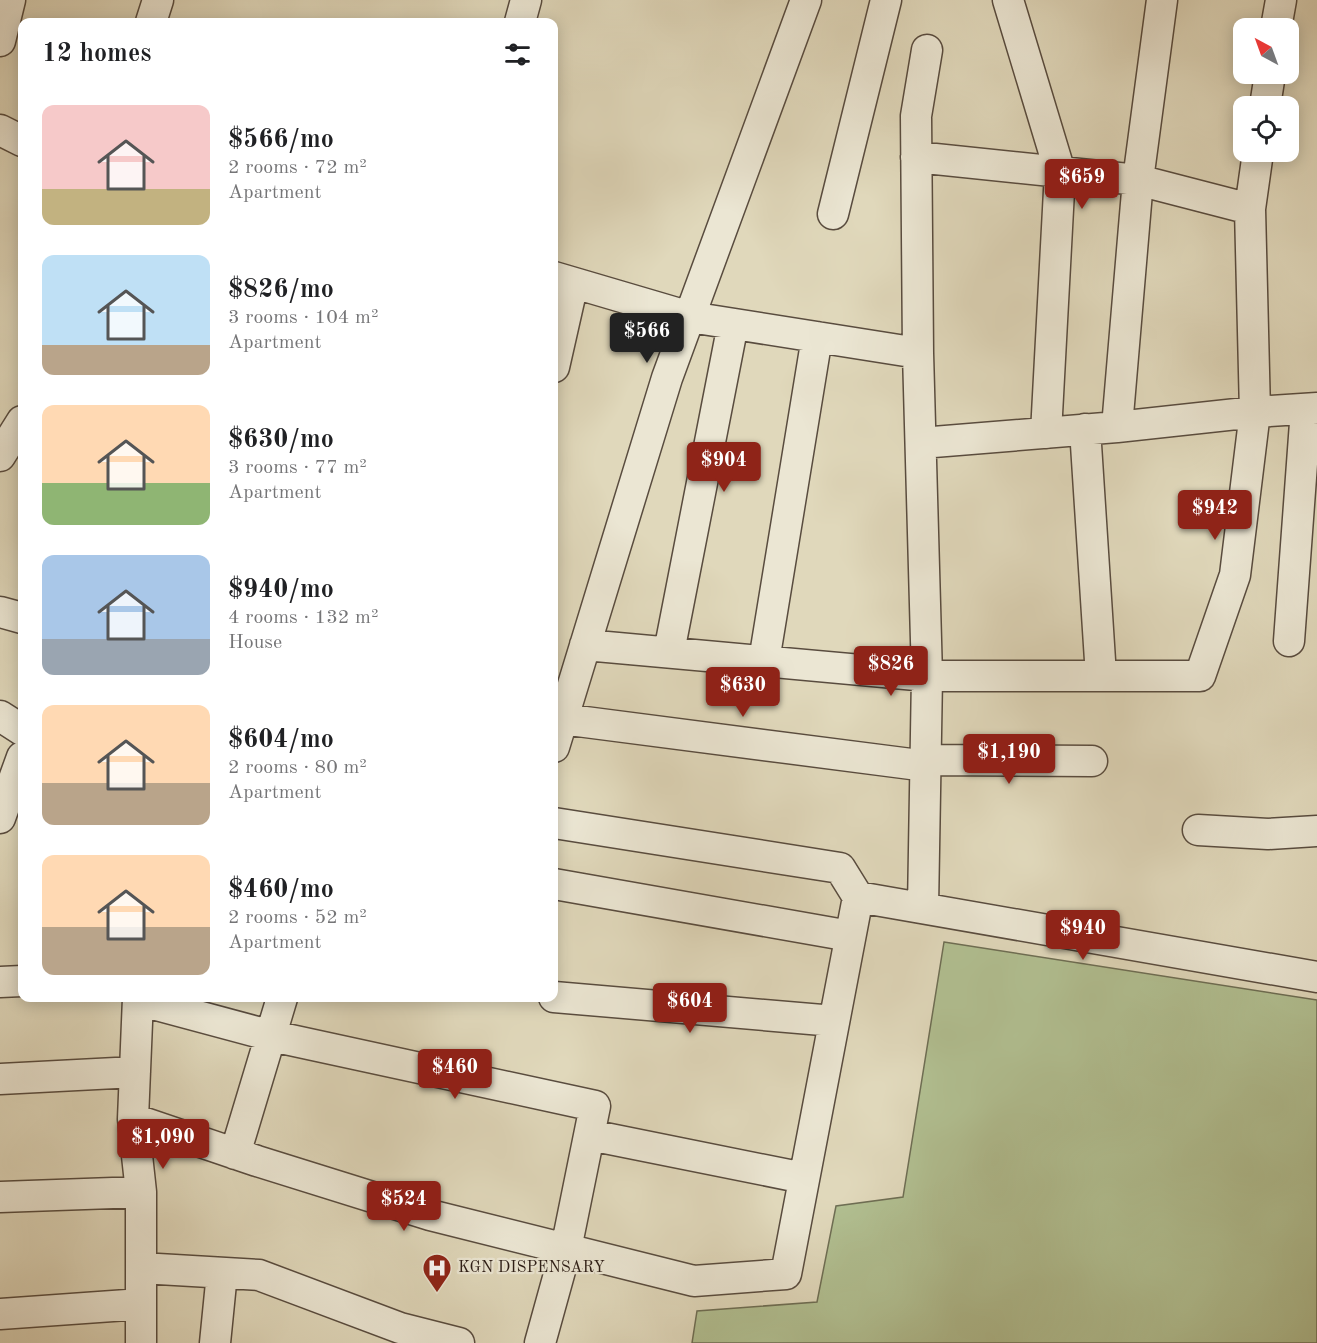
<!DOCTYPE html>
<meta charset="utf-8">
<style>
:root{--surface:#fff;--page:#f6f6f6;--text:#202124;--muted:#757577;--accent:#8f2418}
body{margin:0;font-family:"Old Standard TT",serif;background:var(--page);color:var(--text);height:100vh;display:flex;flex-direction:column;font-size:22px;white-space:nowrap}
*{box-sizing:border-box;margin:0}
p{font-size:20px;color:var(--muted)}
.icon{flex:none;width:33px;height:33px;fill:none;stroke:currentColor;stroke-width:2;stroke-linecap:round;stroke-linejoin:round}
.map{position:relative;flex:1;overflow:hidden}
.side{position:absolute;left:18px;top:18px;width:540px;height:984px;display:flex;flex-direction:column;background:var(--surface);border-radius:12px;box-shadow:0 3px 15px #0003}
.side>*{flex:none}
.needle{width:39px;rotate:319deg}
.controls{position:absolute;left:1233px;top:18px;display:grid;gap:12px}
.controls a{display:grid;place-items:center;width:66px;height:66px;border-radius:12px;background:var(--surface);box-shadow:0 3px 15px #0003;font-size:30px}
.price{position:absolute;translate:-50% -51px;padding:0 14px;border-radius:6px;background:var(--accent);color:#fff;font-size:20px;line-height:39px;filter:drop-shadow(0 2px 3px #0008)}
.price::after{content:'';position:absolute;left:50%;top:36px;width:18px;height:14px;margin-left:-9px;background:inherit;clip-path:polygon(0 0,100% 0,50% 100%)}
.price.selected{background:#222;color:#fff}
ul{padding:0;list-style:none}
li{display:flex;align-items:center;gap:18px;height:150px;padding:0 24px}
li span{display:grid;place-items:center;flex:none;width:168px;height:120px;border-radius:12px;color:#555}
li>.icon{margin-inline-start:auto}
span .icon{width:72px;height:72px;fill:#fffc;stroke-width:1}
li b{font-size:26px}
h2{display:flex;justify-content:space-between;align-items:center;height:72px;padding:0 24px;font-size:26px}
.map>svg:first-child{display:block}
</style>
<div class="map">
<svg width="1317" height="1343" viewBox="0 0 1317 1343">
<rect width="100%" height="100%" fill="#e0d8bb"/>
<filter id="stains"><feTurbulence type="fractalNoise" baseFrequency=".00333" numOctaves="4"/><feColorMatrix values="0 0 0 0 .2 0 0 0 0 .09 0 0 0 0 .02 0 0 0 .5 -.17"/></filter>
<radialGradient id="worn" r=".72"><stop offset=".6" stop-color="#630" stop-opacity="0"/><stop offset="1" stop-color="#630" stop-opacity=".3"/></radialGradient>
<path fill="#b1bf91" stroke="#6e6e54" stroke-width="1.5" d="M 944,942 L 1317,1000 L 1317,1343 L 692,1343 L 697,1311 L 817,1302 L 836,1206 L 903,1197 Z"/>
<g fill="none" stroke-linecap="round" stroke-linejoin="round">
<g stroke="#594c3f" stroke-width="33">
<path id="minor" d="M 1008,0 L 1060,172 L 1046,433
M 151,22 L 158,0
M 520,22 L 526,0
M 1276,28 L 1281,0
M 0,41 L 10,0
M 1265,106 L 1270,74
M 0,130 L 22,141
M 916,157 L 1138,180 L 1250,209
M 833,214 L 886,0
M 554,277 L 690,317 L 918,353
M 554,367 L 573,283
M 1117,427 L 1138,180 L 1162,0
M 1085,429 L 1101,676
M 921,443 L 1117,427 L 1255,412 L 1317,408
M 0,456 L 22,421
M 0,612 L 22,618
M 1289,641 L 1306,409
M 585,645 L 927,676 L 1200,676 L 1235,575 L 1255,412 L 1250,209 L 1258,152
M 669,652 L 733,324
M 764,661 L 817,337
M 0,716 L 22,730
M 562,719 L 911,764 L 926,760 L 1092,761
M 554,747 L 667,378 L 806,0
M 0,818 L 22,757
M 1198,830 L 1268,834 L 1317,831
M 554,884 L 850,936
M 858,897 L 1317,977
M 923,908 L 927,676 L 918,353 L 916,116 L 927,50
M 0,982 L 22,981
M 554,997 L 834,1021
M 138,998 L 133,1119 L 141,1192 L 141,1343
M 138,1000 L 272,1036 L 595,1106 L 566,1249 L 540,1343
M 0,1079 L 135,1072
M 133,1119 L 257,1161 L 430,1215 L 694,1281 L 786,1274 L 858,897 L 840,868 L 554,823
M 590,1135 L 804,1178
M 235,1154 L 282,998
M 0,1197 L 141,1192
M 141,1268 L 259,1275 L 400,1328 L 459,1343
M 0,1314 L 141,1304
M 215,1343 L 222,1273"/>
</g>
<use href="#minor" stroke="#ebe6d3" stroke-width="30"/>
</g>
<defs>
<g id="hospital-pin" transform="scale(1.5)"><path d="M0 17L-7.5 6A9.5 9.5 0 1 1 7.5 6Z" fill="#8f2418" stroke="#ebe6d3"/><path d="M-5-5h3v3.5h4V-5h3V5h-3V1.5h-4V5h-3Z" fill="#fff"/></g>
</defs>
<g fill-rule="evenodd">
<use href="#hospital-pin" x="437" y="1268"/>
</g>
<g text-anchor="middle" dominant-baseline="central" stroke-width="4.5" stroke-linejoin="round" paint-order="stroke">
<g font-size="16" fill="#2c1d16" stroke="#ebe6d3" text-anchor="start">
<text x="458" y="1268">KGN DISPENSARY</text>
</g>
</g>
<rect width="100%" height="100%" filter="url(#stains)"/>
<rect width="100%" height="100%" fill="url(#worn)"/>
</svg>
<div class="controls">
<a><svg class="needle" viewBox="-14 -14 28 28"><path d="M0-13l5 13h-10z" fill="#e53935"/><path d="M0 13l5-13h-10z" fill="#757577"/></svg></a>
<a><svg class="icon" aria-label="locate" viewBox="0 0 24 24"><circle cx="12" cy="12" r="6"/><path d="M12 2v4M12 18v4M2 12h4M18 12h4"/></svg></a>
</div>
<b class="price" style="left:1082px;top:210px">$659</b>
<b class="price selected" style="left:647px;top:364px">$566</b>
<b class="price" style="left:724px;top:493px">$904</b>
<b class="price" style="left:1215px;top:541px">$942</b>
<b class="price" style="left:891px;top:697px">$826</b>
<b class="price" style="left:743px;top:718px">$630</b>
<b class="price" style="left:1009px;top:785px">$1,190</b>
<b class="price" style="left:1083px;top:961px">$940</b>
<b class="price" style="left:690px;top:1034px">$604</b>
<b class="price" style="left:455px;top:1100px">$460</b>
<b class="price" style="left:163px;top:1170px">$1,090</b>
<b class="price" style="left:404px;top:1232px">$524</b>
<section class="side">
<h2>12 homes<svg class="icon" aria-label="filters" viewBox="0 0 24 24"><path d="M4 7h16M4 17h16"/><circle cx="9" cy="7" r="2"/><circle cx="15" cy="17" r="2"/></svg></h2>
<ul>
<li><span style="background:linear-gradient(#f6c9c9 70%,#c2b280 0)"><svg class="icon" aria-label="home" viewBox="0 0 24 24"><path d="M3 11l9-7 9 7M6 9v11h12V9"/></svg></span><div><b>$566/mo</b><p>2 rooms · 72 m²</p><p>Apartment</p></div></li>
<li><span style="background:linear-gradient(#bfe0f5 75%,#b9a48a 0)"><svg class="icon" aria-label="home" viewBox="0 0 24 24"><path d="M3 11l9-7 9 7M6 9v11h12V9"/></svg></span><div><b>$826/mo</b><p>3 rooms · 104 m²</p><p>Apartment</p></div></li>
<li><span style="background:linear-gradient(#ffd9b3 65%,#8fb573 0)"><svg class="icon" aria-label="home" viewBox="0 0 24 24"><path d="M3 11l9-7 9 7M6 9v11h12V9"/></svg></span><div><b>$630/mo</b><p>3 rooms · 77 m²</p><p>Apartment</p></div></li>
<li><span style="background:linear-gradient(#a9c7e8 70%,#9aa5b1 0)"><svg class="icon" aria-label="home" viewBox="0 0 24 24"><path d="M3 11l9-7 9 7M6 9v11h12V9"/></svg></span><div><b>$940/mo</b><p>4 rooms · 132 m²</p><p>House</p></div></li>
<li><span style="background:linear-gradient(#ffd9b3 65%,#b9a48a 0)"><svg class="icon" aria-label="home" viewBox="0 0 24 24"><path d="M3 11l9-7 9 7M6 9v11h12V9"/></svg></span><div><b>$604/mo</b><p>2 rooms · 80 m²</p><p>Apartment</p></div></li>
<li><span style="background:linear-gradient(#ffd9b3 60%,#b9a48a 0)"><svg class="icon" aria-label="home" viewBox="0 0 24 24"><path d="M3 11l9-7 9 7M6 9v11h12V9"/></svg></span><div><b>$460/mo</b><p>2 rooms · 52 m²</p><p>Apartment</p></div></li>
</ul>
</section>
</div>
